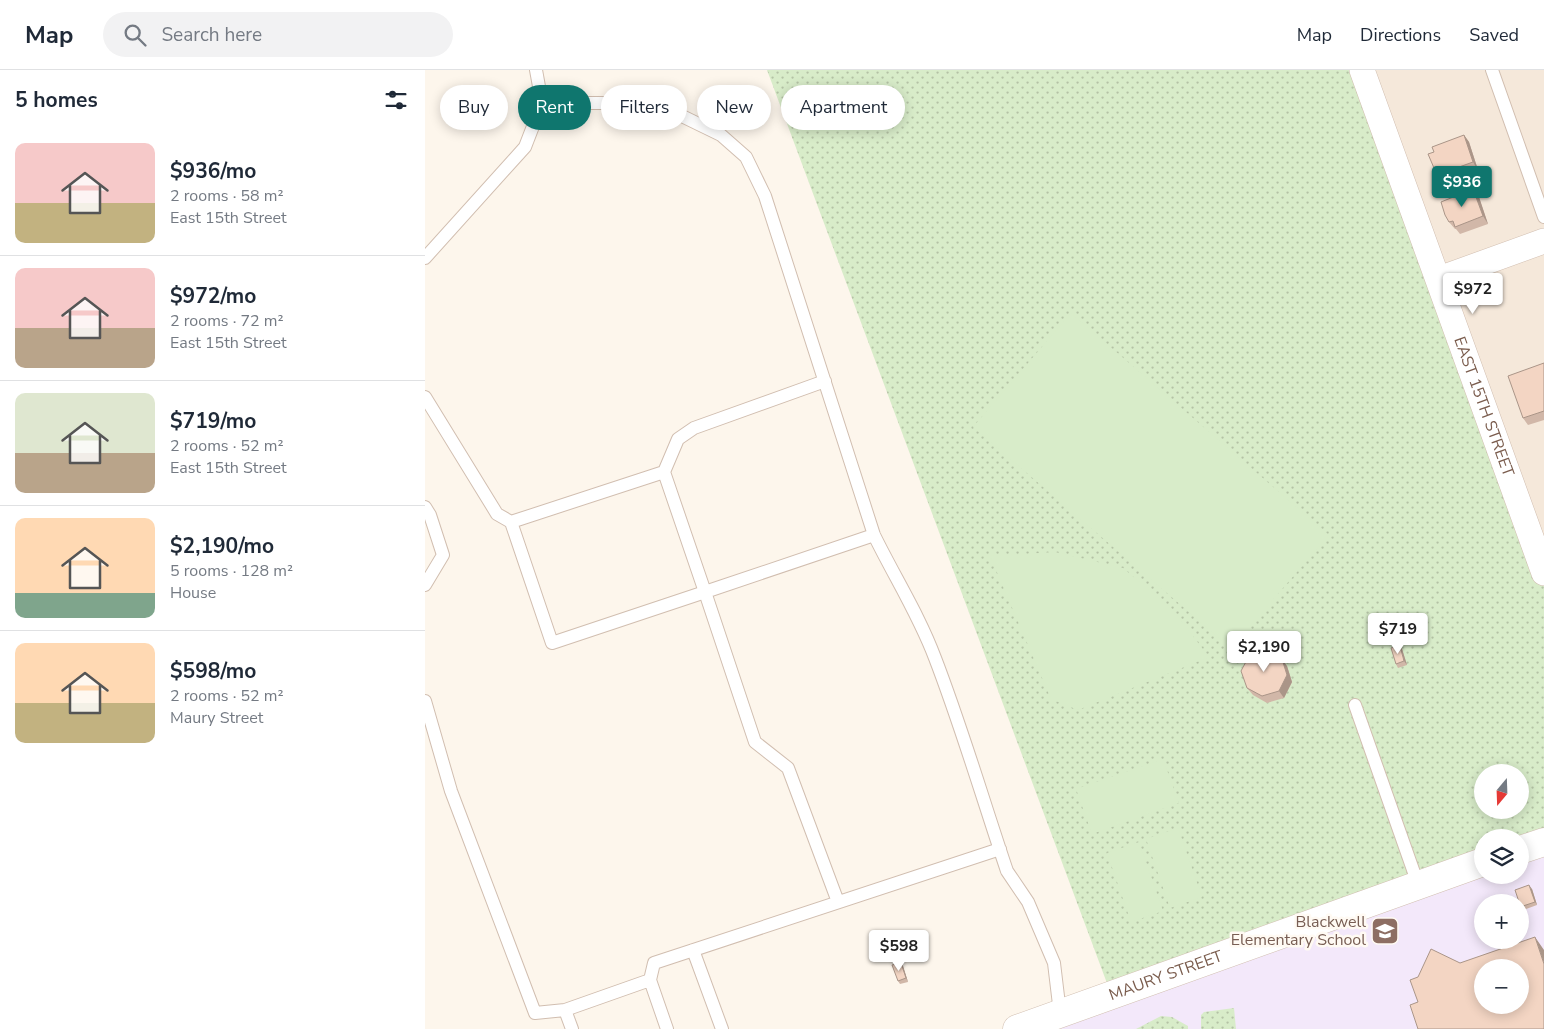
<!DOCTYPE html>
<meta charset="utf-8">
<style>
:root{--surface:#fff;--page:#f2f2f3;--text:#1f2937;--muted:#747a83;--line:#e0e1e3;--accent:#0f766e}
body{margin:0;font-family:"Nunito Sans",sans-serif;background:var(--page);color:var(--text);height:100vh;display:flex;flex-direction:column;font-size:19px;white-space:nowrap}
*{box-sizing:border-box;margin:0}
p{font-size:16px;color:var(--muted)}
.icon{flex:none;width:28px;height:28px;fill:none;stroke:currentColor;stroke-width:2;stroke-linecap:round;stroke-linejoin:round}
.map{position:relative;flex:1;overflow:hidden}
.side{display:flex;flex-direction:column;background:var(--surface);width:425px}
.side>*{flex:none}
.top-card{position:absolute;left:15px;top:15px;width:475px;height:45px;display:flex;gap:10px}
.needle{width:32px;rotate:199deg}
.tools{position:absolute;left:1049px;top:694px;display:grid;gap:10px}
.tools a{display:grid;place-items:center;width:55px;height:55px;border-radius:50%;background:var(--surface);box-shadow:0 2px 12px #0003;font-size:25px}
.price{position:absolute;translate:-50% -42px;padding:0 11px;border-radius:5px;background:#fff;color:#222;font-size:16px;line-height:32px;filter:drop-shadow(0 1px 2px #0008)}
.price::after{content:'';position:absolute;left:50%;top:30px;width:15px;height:11px;margin-left:-8px;background:inherit;clip-path:polygon(0 0,100% 0,50% 100%)}
.price.active{background:var(--accent);color:#fff}
ul{padding:0;list-style:none}
li{display:flex;align-items:center;gap:15px;height:125px;padding:0 15px}
li+li{border-top:1px solid var(--line)}
li span{display:grid;place-items:center;flex:none;width:140px;height:100px;border-radius:10px;color:#555}
li>.icon{margin-inline-start:auto}
span .icon{width:60px;height:60px;fill:#fffc;stroke-width:1}
li b{font-size:21px}
h2{display:flex;justify-content:space-between;align-items:center;height:60px;padding:0 15px;font-size:21px}
.chip{padding:0 18px;border-radius:22px;background:var(--surface);box-shadow:0 2px 12px #0003;font-size:18px;line-height:45px}
.chip.active{background:var(--accent);color:#fff}
header{display:flex;align-items:center;gap:30px;box-sizing:border-box;height:70px;padding:0 25px;background:var(--surface);border-bottom:1px solid var(--line)}
header strong{font-size:24px}
nav{display:flex;gap:28px;margin-inline-start:auto;font-size:18px}
.search{width:350px;height:45px;background:var(--page);display:flex;align-items:center;gap:12px;box-sizing:border-box;padding:0 18px;border-radius:28px;color:var(--muted);font-size:19px}
main{display:flex;flex:1;min-height:0}
.map>svg:first-child{display:block}
</style>
<header>
<strong>Map</strong>
<div class="search"><svg class="icon" aria-label="search" viewBox="0 0 24 24"><circle cx="10" cy="10" r="6"/><path d="M15 15l6 6"/></svg>Search here</div>
<nav><a>Map</a><a>Directions</a><a>Saved</a></nav>
</header>
<main>
<section class="side">
<h2>5 homes<svg class="icon" aria-label="filters" viewBox="0 0 24 24"><path d="M4 7h16M4 17h16"/><circle cx="9" cy="7" r="2"/><circle cx="15" cy="17" r="2"/></svg></h2>
<ul>
<li><span style="background:linear-gradient(#f6c9c9 60%,#c2b280 0)"><svg class="icon" aria-label="home" viewBox="0 0 24 24"><path d="M3 11l9-7 9 7M6 9v11h12V9"/></svg></span><div><b>$936/mo</b><p>2 rooms · 58 m²</p><p>East 15th Street</p></div></li>
<li><span style="background:linear-gradient(#f6c9c9 60%,#b9a48a 0)"><svg class="icon" aria-label="home" viewBox="0 0 24 24"><path d="M3 11l9-7 9 7M6 9v11h12V9"/></svg></span><div><b>$972/mo</b><p>2 rooms · 72 m²</p><p>East 15th Street</p></div></li>
<li><span style="background:linear-gradient(#dfe7d0 60%,#b9a48a 0)"><svg class="icon" aria-label="home" viewBox="0 0 24 24"><path d="M3 11l9-7 9 7M6 9v11h12V9"/></svg></span><div><b>$719/mo</b><p>2 rooms · 52 m²</p><p>East 15th Street</p></div></li>
<li><span style="background:linear-gradient(#ffd9b3 75%,#7fa58c 0)"><svg class="icon" aria-label="home" viewBox="0 0 24 24"><path d="M3 11l9-7 9 7M6 9v11h12V9"/></svg></span><div><b>$2,190/mo</b><p>5 rooms · 128 m²</p><p>House</p></div></li>
<li><span style="background:linear-gradient(#ffd9b3 60%,#c2b280 0)"><svg class="icon" aria-label="home" viewBox="0 0 24 24"><path d="M3 11l9-7 9 7M6 9v11h12V9"/></svg></span><div><b>$598/mo</b><p>2 rooms · 52 m²</p><p>Maury Street</p></div></li>
</ul>
</section>
<div class="map">
<svg width="1119" height="959" viewBox="0 0 1119 959">
<defs>
<pattern id="grass-dots" width="8" height="8" patternUnits="userSpaceOnUse" patternTransform="scale(1.25)"><rect width="8" height="8" fill="#d8ecc9"/><path d="M2 2h.1M6 6h.1" fill="none" stroke="#b4c2a5" stroke-width="1.8" stroke-linecap="round"/></pattern>
</defs>
<rect width="100%" height="100%" fill="#fdf6ec"/>
<path fill="#f5e8da" d="M 937,0 L 1119,0 L 1119,504 Z"/>
<path fill="#f3e8fa" fill-rule="evenodd" d="M 1119,772 L 1119,959 L 590,959 L 1058,805 L 1095,805 L 1095,781 ZM 1058,832 L 1095,832 L 1095,870 L 1058,870 ZM 1058,898 L 1095,898 L 1095,935 L 1058,935 Z"/>
<path fill="url(#grass-dots)" fill-rule="evenodd" d="M 342,0 L 937,0 L 1119,504 L 1119,772 L 1095,768 L 1058,768 L 1057,794 L 686,924 ZM 1058,702 L 1095,702 L 1095,740 L 1058,740 Z
M 809,938 L 811,959 L 776,959 L 776,945 L 779,942 Z
M 736,946 L 747,947 L 763,956 L 763,959 L 711,959 Z"/>
<path fill="#d8ecc9" d="M 646,243 L 904,465 L 806,578 L 548,357 Z
M 630,482 L 698,498 L 748,540 L 784,587 L 653,640 L 626,629 L 565,486 Z
M 738,689 L 754,733 L 667,764 L 651,719 Z
M 753,758 L 777,827 L 745,838 L 721,769 Z
M 714,772 L 738,841 L 706,852 L 682,783 Z"/>
<g fill="none" stroke-linecap="round" stroke-linejoin="round">
<g stroke="#d1beb0" stroke-width="14">
<path id="service" d="M 1067,0 L 1119,147
M 117,33 L 213,33 L 259,47 L 296,65 L 321,87 L 340,126 L 449,465 C 469,506 494,545 510,588 C 537,658 558,730 582,801 L 603,832 L 629,893 L 635,943
M 0,188 L 100,77 L 117,33 L 111,0
M 400,311 L 269,358 L 253,369 L 239,402 L 280,522 L 449,465
M 0,327 L 72,444 L 86,452
M 239,402 L 86,452 L 127,573 L 280,522 L 330,672 L 363,698 L 413,832
M 0,437 L 5,445 L 18,485 L 0,515
M 0,631 L 26,721 L 110,943 L 140,940 L 225,910 L 242,959
M 930,635 L 993,814
M 268,880 L 297,959
M 225,910 L 229,893 L 575,779
M 140,940 L 147,959"/>
</g>
<g stroke="#d1beb0" stroke-width="26">
<g id="minor">
<path id="s1" d="M 937,0 L 1119,503"/>
<path d="M 1014,209 L 1119,171"/>
</g>
</g>
<g stroke="#d1beb0" stroke-width="29">
<g id="tertiary">
<path d="M 1095,780 L 1119,772"/>
<path id="s2" d="M 592,959 L 1058,792"/>
</g>
</g>
<use href="#service" stroke="#fff" stroke-width="12"/>
<use href="#minor" stroke="#fff" stroke-width="25"/>
<use href="#tertiary" stroke="#fff" stroke-width="28"/>
</g>
<path fill="#d1b7a8" d="M 1039,65 L 1044,72 L 1053,100 L 1018,112 L 1012,105 L 1009,82 Z
M 1048,119 L 1054,127 L 1063,154 L 1035,164 L 1031,159 L 1030,159 L 1024,152 Z
M 1119,293 L 1119,350 L 1103,355 L 1098,348 Z
M 977,579 L 982,595 L 973,598 L 971,594 Z
M 862,596 L 867,612 L 859,628 L 842,633 L 828,625 L 822,618 Z
M 1107,819 L 1112,835 L 1098,840 L 1095,837 Z
M 478,896 L 483,912 L 475,914 L 473,911 Z"/>
<path fill="#aa9588" d="M 1039,65 L 1044,72 L 1053,100 L 1048,92 Z
M 1048,119 L 1054,127 L 1063,154 L 1058,146 Z
M 975,576 L 977,579 L 982,595 L 979,591 Z
M 857,589 L 862,596 L 867,612 L 859,628 L 854,621 Z
M 1104,815 L 1107,819 L 1112,835 L 1110,832 Z
M 1110,867 L 1119,880 L 1119,894 Z
M 476,893 L 478,896 L 483,912 L 481,908 Z"/>
<path fill="#f3d5c3" stroke="#aa9588" fill-rule="evenodd" d="M 1039,65 L 1048,92 L 1012,105 L 1003,84 L 1009,82 L 1007,77 Z
M 1048,119 L 1058,146 L 1030,157 L 1028,151 L 1024,152 L 1020,145 L 1016,132 Z
M 1119,293 L 1119,341 L 1098,348 L 1083,306 Z
M 975,576 L 979,591 L 971,594 L 966,578 Z
M 840,580 L 857,589 L 862,605 L 854,621 L 837,626 L 822,618 L 816,601 L 824,586 Z
M 1104,815 L 1110,832 L 1095,837 L 1095,832 L 1094,832 L 1090,820 Z
M 1110,867 L 1119,894 L 1119,959 L 993,959 L 985,935 L 993,932 L 985,910 L 993,907 L 1006,879 L 1035,893 ZM 1058,898 L 1095,898 L 1095,935 L 1058,935 Z
M 476,893 L 481,908 L 473,911 L 467,895 Z"/>
<defs>
<g id="school-square" transform="scale(1.4375)"><rect x="-9" y="-9" width="18" height="18" rx="4" fill="#8d6e63" stroke="#fffaf3"/><path d="M0-5L7-2L0 1L-7-2ZM-4 1L0 2.5L4 1V4Q0 6-4 4Z" fill="#fff"/></g>
</defs>
<g fill-rule="evenodd">
<use href="#school-square" x="960" y="861"/>
</g>
<g text-anchor="middle" dominant-baseline="central" stroke-width="5" stroke-linejoin="round" paint-order="stroke">
<g font-size="16" fill="#7a5c4d" stroke="#fffaf3">
<text stroke="none"><textPath href="#s1" startOffset="358">EAST 15TH STREET</textPath></text>
<text stroke="none"><textPath href="#s2" startOffset="158">MAURY STREET</textPath></text>
</g>
<g font-size="16" fill="#785e54" stroke="#fffaf3" text-anchor="end">
<text x="941" y="852">Blackwell<tspan x="941" dy="18">Elementary School</tspan></text>
</g>
</g>
</svg>
<div class="tools">
<a><svg class="needle" viewBox="-14 -14 28 28"><path d="M0-13l5 13h-10z" fill="#e53935"/><path d="M0 13l5-13h-10z" fill="#747a83"/></svg></a>
<a><svg class="icon" aria-label="layers" viewBox="0 0 24 24"><path d="M12 4l9 5-9 5-9-5zM3 14l9 5 9-5"/></svg></a>
<a>+</a>
<a>−</a>
</div>
<b class="price active" style="left:1037px;top:138px">$936</b>
<b class="price" style="left:1048px;top:245px">$972</b>
<b class="price" style="left:973px;top:585px">$719</b>
<b class="price" style="left:839px;top:603px">$2,190</b>
<b class="price" style="left:474px;top:902px">$598</b>
<div class="top-card">
<a class="chip">Buy</a>
<a class="chip active">Rent</a>
<a class="chip">Filters</a>
<a class="chip">New</a>
<a class="chip">Apartment</a>
</div>
</div>
</main>
